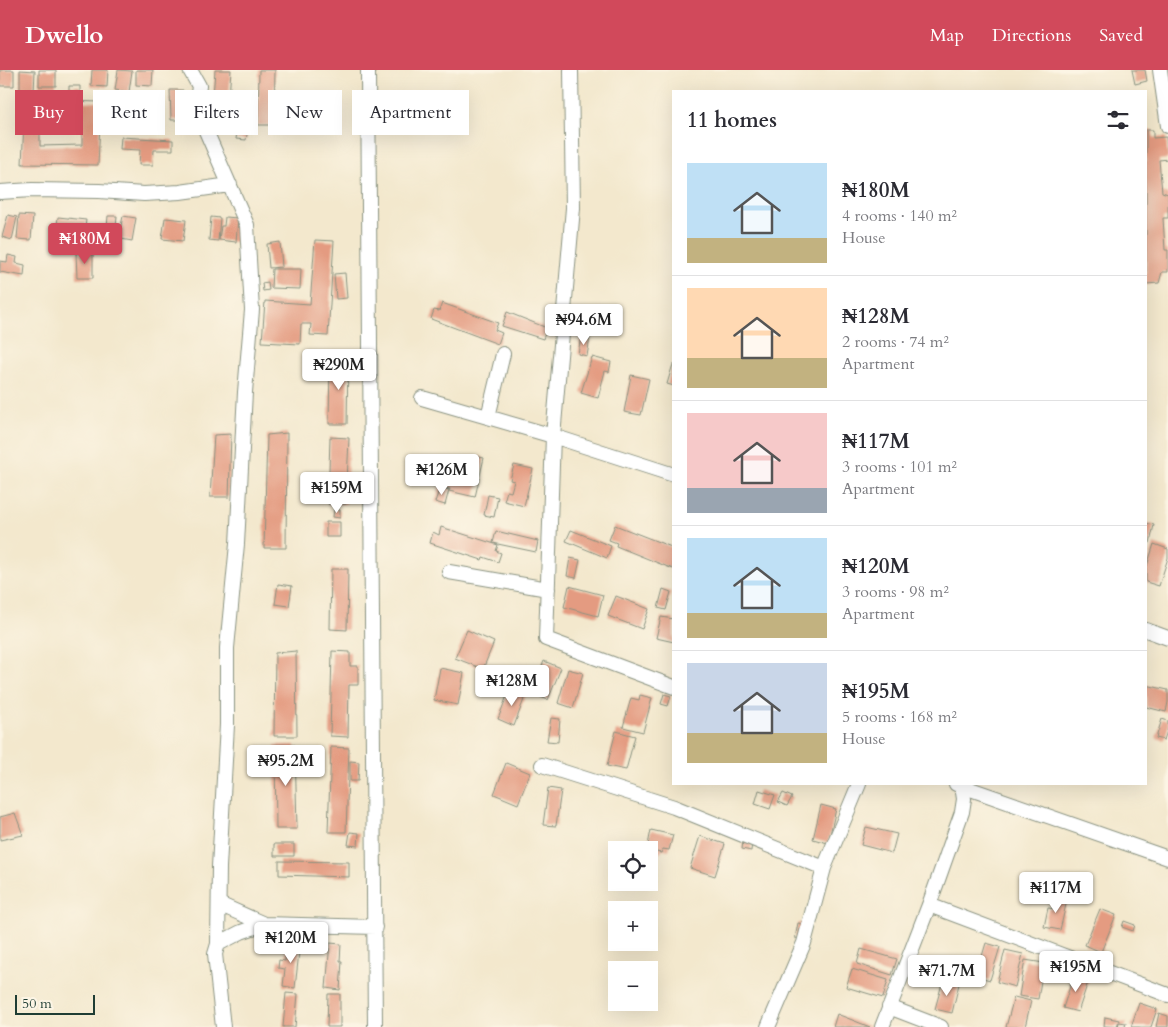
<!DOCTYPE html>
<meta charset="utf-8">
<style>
:root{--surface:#fff;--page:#f7f7f7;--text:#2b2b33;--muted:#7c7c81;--line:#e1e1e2;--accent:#d1495b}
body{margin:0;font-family:Cardo,serif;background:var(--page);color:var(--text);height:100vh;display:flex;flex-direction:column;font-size:19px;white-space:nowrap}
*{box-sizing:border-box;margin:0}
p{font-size:16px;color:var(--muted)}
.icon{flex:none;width:28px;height:28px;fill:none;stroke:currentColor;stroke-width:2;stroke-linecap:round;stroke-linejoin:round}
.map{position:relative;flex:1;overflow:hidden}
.panel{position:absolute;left:672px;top:20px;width:475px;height:695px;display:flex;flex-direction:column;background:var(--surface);border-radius:0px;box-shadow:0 5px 20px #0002}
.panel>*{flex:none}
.hud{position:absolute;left:15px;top:20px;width:475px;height:45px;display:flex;gap:10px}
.buttons{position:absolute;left:608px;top:771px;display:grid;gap:10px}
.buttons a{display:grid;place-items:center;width:50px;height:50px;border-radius:0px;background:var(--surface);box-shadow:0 5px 20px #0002;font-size:25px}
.scale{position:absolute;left:15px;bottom:12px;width:80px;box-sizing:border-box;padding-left:5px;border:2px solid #1f3d34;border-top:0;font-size:14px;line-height:18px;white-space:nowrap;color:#1f3d34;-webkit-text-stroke:4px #fcf5e5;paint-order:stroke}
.price{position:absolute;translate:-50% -42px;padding:0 11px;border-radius:5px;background:#fff;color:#222;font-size:16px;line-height:32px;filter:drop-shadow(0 1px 2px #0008)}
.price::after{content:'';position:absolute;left:50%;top:30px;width:15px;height:11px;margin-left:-8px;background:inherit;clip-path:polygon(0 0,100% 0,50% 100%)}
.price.selected{background:var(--accent);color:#fff}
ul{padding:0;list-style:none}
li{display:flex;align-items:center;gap:15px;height:125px;padding:0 15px}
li+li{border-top:1px solid var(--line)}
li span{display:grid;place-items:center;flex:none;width:140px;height:100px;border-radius:0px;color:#555}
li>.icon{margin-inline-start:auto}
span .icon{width:60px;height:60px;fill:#fffc;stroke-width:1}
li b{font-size:21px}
h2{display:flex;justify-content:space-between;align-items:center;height:60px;padding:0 15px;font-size:21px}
.pill{padding:0 18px;border-radius:0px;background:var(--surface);box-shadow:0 5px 20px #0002;font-size:18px;line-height:45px}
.pill.selected{background:var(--accent);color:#fff}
header{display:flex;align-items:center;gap:30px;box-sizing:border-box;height:70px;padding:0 25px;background:var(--accent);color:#fff}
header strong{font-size:24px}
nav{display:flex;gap:28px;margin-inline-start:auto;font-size:18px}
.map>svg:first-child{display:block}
</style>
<header>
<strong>Dwello</strong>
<nav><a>Map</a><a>Directions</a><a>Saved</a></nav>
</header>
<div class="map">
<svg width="1168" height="957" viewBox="0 0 1168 957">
<rect width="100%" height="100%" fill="#fcf5e5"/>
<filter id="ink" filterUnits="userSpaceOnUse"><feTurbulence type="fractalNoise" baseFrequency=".02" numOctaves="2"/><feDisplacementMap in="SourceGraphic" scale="10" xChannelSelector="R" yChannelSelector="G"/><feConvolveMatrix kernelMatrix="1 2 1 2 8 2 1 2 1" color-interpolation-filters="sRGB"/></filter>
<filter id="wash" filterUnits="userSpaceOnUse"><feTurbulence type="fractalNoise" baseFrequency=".0096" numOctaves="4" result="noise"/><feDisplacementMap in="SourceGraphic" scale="20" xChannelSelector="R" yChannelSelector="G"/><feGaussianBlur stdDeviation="1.12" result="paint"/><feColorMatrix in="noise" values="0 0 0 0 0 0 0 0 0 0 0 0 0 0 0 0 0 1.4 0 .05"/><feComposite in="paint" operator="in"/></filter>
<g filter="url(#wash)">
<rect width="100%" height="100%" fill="#f3e8cd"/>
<g id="blocks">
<path fill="#e49b81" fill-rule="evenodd" d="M 0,0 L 14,0 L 14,16 L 0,16 Z
M 20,0 L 35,1 L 34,22 L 20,22 Z
M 39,0 L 56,0 L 56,16 L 39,16 Z
M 92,0 L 108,0 L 107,17 L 91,16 Z
M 118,0 L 132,1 L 129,22 L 115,20 Z
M 136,0 L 153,0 L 152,16 L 136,15 Z
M 215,0 L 231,0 L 227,54 L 211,53 Z
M 259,0 L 275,0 L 274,55 L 258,55 Z
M 1132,0 L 1145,0 L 1147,11 L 1135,14 Z
M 69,16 L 80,16 L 80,22 L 69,23 Z
M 170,20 L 183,20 L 184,50 L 171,50 Z
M 25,30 L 101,32 L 98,95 L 22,94 ZM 40,51 L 82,52 L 82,75 L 40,76 Z
M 240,41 L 251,43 L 246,70 L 236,69 Z
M 1146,60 L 1153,60 L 1153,68 L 1166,67 L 1168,89 L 1159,90 L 1162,122 L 1168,124 L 1168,148 L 1163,148 L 1165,180 L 1168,180 L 1168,202 L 1162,202 L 1159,213 L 1146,214 Z
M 121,67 L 173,70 L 173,80 L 154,80 L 153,95 L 139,95 L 140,80 L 120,79 Z
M 8,145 L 17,147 L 12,170 L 2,167 Z
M 19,145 L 33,146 L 31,170 L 17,169 Z
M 108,146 L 117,146 L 115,169 L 106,169 Z
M 123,146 L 136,148 L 132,171 L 116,168 L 118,156 L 121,156 Z
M 58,147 L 86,150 L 84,165 L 56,163 Z
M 211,147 L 220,148 L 218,171 L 209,170 Z
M 225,147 L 238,148 L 236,172 L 219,170 L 221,156 L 224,156 Z
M 165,148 L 186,150 L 183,171 L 162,169 Z
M 315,170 L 334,171 L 328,266 L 310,265 L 311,254 L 301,254 L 300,274 L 262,272 L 265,231 L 310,234 Z
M 280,172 L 282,197 L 269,198 L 267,174 Z
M 93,182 L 93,208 L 77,208 L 76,183 Z
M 8,185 L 17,187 L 16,193 L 25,195 L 24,206 L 0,202 L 0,191 L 7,192 Z
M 272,199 L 301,199 L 300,219 L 271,218 Z
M 345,203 L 347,228 L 336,229 L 334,204 Z
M 268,212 L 269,220 L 263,221 L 262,213 Z
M 442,233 L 498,253 L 495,260 L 502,263 L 498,274 L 431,249 L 434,240 L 439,241 Z
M 507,242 L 547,258 L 543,269 L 502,256 Z
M 581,266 L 590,268 L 587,286 L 578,284 Z
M 592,287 L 611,292 L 609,302 L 605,301 L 598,328 L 581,323 Z
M 330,288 L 348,288 L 347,354 L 329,354 Z
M 673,294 L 674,294 L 674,316 L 667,314 Z
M 631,305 L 649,309 L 641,345 L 624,342 Z
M 287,363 L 286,478 L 264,478 L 267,365 Z
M 231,364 L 229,427 L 210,427 L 214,365 Z
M 330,367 L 349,368 L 346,434 L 328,434 Z
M 475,386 L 484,388 L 475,427 L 449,421 L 450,419 L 441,417 L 444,403 L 461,407 L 465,388 L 474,390 Z
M 514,395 L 533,399 L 524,436 L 504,431 L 507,421 L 511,422 L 514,411 L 510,410 Z
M 440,417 L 449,420 L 445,435 L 435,432 Z
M 488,425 L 498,427 L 494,447 L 484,445 Z
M 334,439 L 340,440 L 340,448 L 333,447 Z
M 326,452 L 340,452 L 340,467 L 326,467 Z
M 1146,453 L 1154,455 L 1150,473 L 1146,472 Z
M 615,455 L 674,478 L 673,499 L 616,476 L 617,473 L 609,470 Z
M 441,457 L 498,475 L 496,481 L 501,483 L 498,492 L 483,487 L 482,490 L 430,473 L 433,462 L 439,465 Z
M 571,460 L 611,476 L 607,488 L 566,471 Z
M 496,461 L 538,471 L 536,482 L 493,473 Z
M 1154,474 L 1168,479 L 1168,488 L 1159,516 L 1146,512 L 1146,499 Z
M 570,488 L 580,490 L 576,508 L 567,506 Z
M 331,499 L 348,499 L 347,560 L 330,559 Z
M 278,514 L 292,516 L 289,536 L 275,534 Z
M 569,516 L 603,525 L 598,546 L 564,537 Z
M 663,519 L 671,522 L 666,540 L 658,538 Z
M 616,526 L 649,539 L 642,559 L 608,546 Z
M 661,547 L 674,549 L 674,572 L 656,568 Z
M 467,560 L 494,572 L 483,599 L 455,588 Z
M 296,581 L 297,666 L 274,666 L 275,583 Z
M 332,581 L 350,582 L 350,596 L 358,596 L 358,615 L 349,615 L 348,667 L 330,666 Z
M 544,591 L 561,598 L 548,630 L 531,623 Z
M 440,598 L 464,603 L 458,635 L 434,630 Z
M 568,599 L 583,603 L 573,638 L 558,633 Z
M 1146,615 L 1168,620 L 1168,632 L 1166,642 L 1146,637 Z
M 510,618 L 526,624 L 514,656 L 498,649 Z
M 664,624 L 671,626 L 668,636 L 661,634 Z
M 640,625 L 652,628 L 643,662 L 623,657 L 631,628 L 639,630 Z
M 551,648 L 560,649 L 558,672 L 547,671 Z
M 1162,649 L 1168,651 L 1168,658 L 1164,670 L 1156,668 Z
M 616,661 L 635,666 L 626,700 L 607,696 Z
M 275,675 L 295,675 L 297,759 L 276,759 Z
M 331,677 L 349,678 L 346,762 L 328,762 Z
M 350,691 L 359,692 L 358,711 L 350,711 Z
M 506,693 L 530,703 L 518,734 L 494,724 Z
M 548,718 L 561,720 L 556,756 L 543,755 Z
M 759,720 L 775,725 L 770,739 L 755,734 Z
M 783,723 L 792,727 L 787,736 L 778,732 Z
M 821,735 L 836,739 L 828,773 L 813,769 Z
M 15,743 L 23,765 L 0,770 L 0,747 Z
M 866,757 L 897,764 L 892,783 L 861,775 Z
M 651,760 L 673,765 L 669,780 L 663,779 L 661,783 L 647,780 Z
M 350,762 L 359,763 L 358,776 L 348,775 Z
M 700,766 L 725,774 L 715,806 L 690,798 Z
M 743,771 L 752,772 L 751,781 L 742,779 Z
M 274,774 L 294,774 L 294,786 L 274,786 Z
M 279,791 L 349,792 L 349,807 L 279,805 Z
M 1058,824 L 1068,826 L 1060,860 L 1044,857 L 1048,838 L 1055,839 Z
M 1100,839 L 1116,845 L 1101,882 L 1085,875 Z
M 1124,851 L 1135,855 L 1133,861 L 1122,857 Z
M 798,853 L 804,854 L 802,869 L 795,868 Z
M 287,872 L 300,873 L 295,918 L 283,916 L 285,899 L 278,898 L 279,890 L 285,891 Z
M 330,873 L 341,874 L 340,891 L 342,891 L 340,920 L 326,918 Z
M 986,873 L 1000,877 L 990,910 L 976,906 Z
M 861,879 L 897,889 L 892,905 L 857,894 Z
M 1005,880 L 1023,884 L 1015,917 L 997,912 Z
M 1025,890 L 1044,893 L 1038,929 L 1019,926 Z
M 852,899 L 888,910 L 883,928 L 846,917 Z
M 1074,904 L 1089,909 L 1078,942 L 1063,938 Z
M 943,910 L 959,914 L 952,943 L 935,939 Z
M 286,923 L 298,924 L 295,957 L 283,957 Z
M 328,924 L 340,924 L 340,957 L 327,957 Z
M 1014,927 L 1031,931 L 1025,957 L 1006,957 Z
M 1139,933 L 1157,939 L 1151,957 L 1131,957 Z
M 1159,943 L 1168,946 L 1168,957 L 1156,957 Z
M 837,944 L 870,957 L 833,957 Z
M 1105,947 L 1119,950 L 1117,957 L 1104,956 Z
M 1119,952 L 1126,953 L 1125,957 L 1118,957 Z"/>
</g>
</g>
<g filter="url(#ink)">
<use href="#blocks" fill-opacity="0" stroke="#899280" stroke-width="1"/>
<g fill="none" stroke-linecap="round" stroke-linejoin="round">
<g stroke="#899280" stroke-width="16">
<path id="minor" d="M 190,0 L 199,16 L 196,38 L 247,155 L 252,240 L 245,322 L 237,474 L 227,578 L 227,655 L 219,797 L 218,874 L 215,884 L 223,957
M 368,0 L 375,957
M 571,0 L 573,138 L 553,366 L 546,569 L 674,617
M 1160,0 L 1168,56
M 0,122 L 32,120 L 99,121 L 144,124 L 180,122 L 230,115
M 422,328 L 553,366 L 674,405
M 488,347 L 503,284
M 449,502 L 548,519
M 1146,560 L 1168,568
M 542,695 L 674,737 L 824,798
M 956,714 L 1168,788
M 219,834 L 264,854 L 375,857
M 929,835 L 1168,925
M 218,874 L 241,862 L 264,854
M 889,937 L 941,957
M 768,957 L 804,873 L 824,798 L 859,714
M 882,957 L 929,835 L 962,742 L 964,729 L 962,716"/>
</g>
<use href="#minor" stroke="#fff" stroke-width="14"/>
</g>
</g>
</svg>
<div class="buttons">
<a><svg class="icon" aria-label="locate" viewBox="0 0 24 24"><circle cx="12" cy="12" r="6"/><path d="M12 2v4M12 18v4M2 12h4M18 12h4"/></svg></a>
<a>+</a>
<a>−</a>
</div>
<div class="scale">50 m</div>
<b class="price selected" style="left:85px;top:195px">₦180M</b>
<b class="price" style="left:584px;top:276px">₦94.6M</b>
<b class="price" style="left:339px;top:321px">₦290M</b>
<b class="price" style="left:442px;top:426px">₦126M</b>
<b class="price" style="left:337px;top:444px">₦159M</b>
<b class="price" style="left:512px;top:637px">₦128M</b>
<b class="price" style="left:286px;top:717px">₦95.2M</b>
<b class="price" style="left:1056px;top:844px">₦117M</b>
<b class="price" style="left:291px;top:894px">₦120M</b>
<b class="price" style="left:1076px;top:923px">₦195M</b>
<b class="price" style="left:947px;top:927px">₦71.7M</b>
<div class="hud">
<a class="pill selected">Buy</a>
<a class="pill">Rent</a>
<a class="pill">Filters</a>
<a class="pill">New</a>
<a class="pill">Apartment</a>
</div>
<section class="panel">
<h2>11 homes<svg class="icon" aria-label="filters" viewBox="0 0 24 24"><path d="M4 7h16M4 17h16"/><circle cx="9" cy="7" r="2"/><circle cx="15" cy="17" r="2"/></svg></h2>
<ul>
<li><span style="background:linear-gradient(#bfe0f5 75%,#c2b280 0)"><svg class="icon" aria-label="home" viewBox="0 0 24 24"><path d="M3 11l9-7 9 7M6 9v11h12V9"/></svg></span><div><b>₦180M</b><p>4 rooms · 140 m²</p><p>House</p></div></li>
<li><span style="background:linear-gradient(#ffd9b3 70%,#c2b280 0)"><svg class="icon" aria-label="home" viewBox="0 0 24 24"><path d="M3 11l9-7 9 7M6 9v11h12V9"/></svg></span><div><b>₦128M</b><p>2 rooms · 74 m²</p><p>Apartment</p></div></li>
<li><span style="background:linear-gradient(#f6c9c9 75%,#9aa5b1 0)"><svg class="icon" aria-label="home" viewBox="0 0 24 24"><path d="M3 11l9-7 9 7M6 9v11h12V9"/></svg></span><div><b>₦117M</b><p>3 rooms · 101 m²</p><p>Apartment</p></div></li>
<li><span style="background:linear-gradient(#bfe0f5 75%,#c2b280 0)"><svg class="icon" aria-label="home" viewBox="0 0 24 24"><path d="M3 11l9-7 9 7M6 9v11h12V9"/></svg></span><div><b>₦120M</b><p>3 rooms · 98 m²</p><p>Apartment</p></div></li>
<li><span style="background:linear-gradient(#c9d6e8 70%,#c2b280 0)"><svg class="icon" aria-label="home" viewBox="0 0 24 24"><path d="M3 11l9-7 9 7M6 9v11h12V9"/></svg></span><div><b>₦195M</b><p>5 rooms · 168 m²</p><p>House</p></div></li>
</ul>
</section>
</div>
